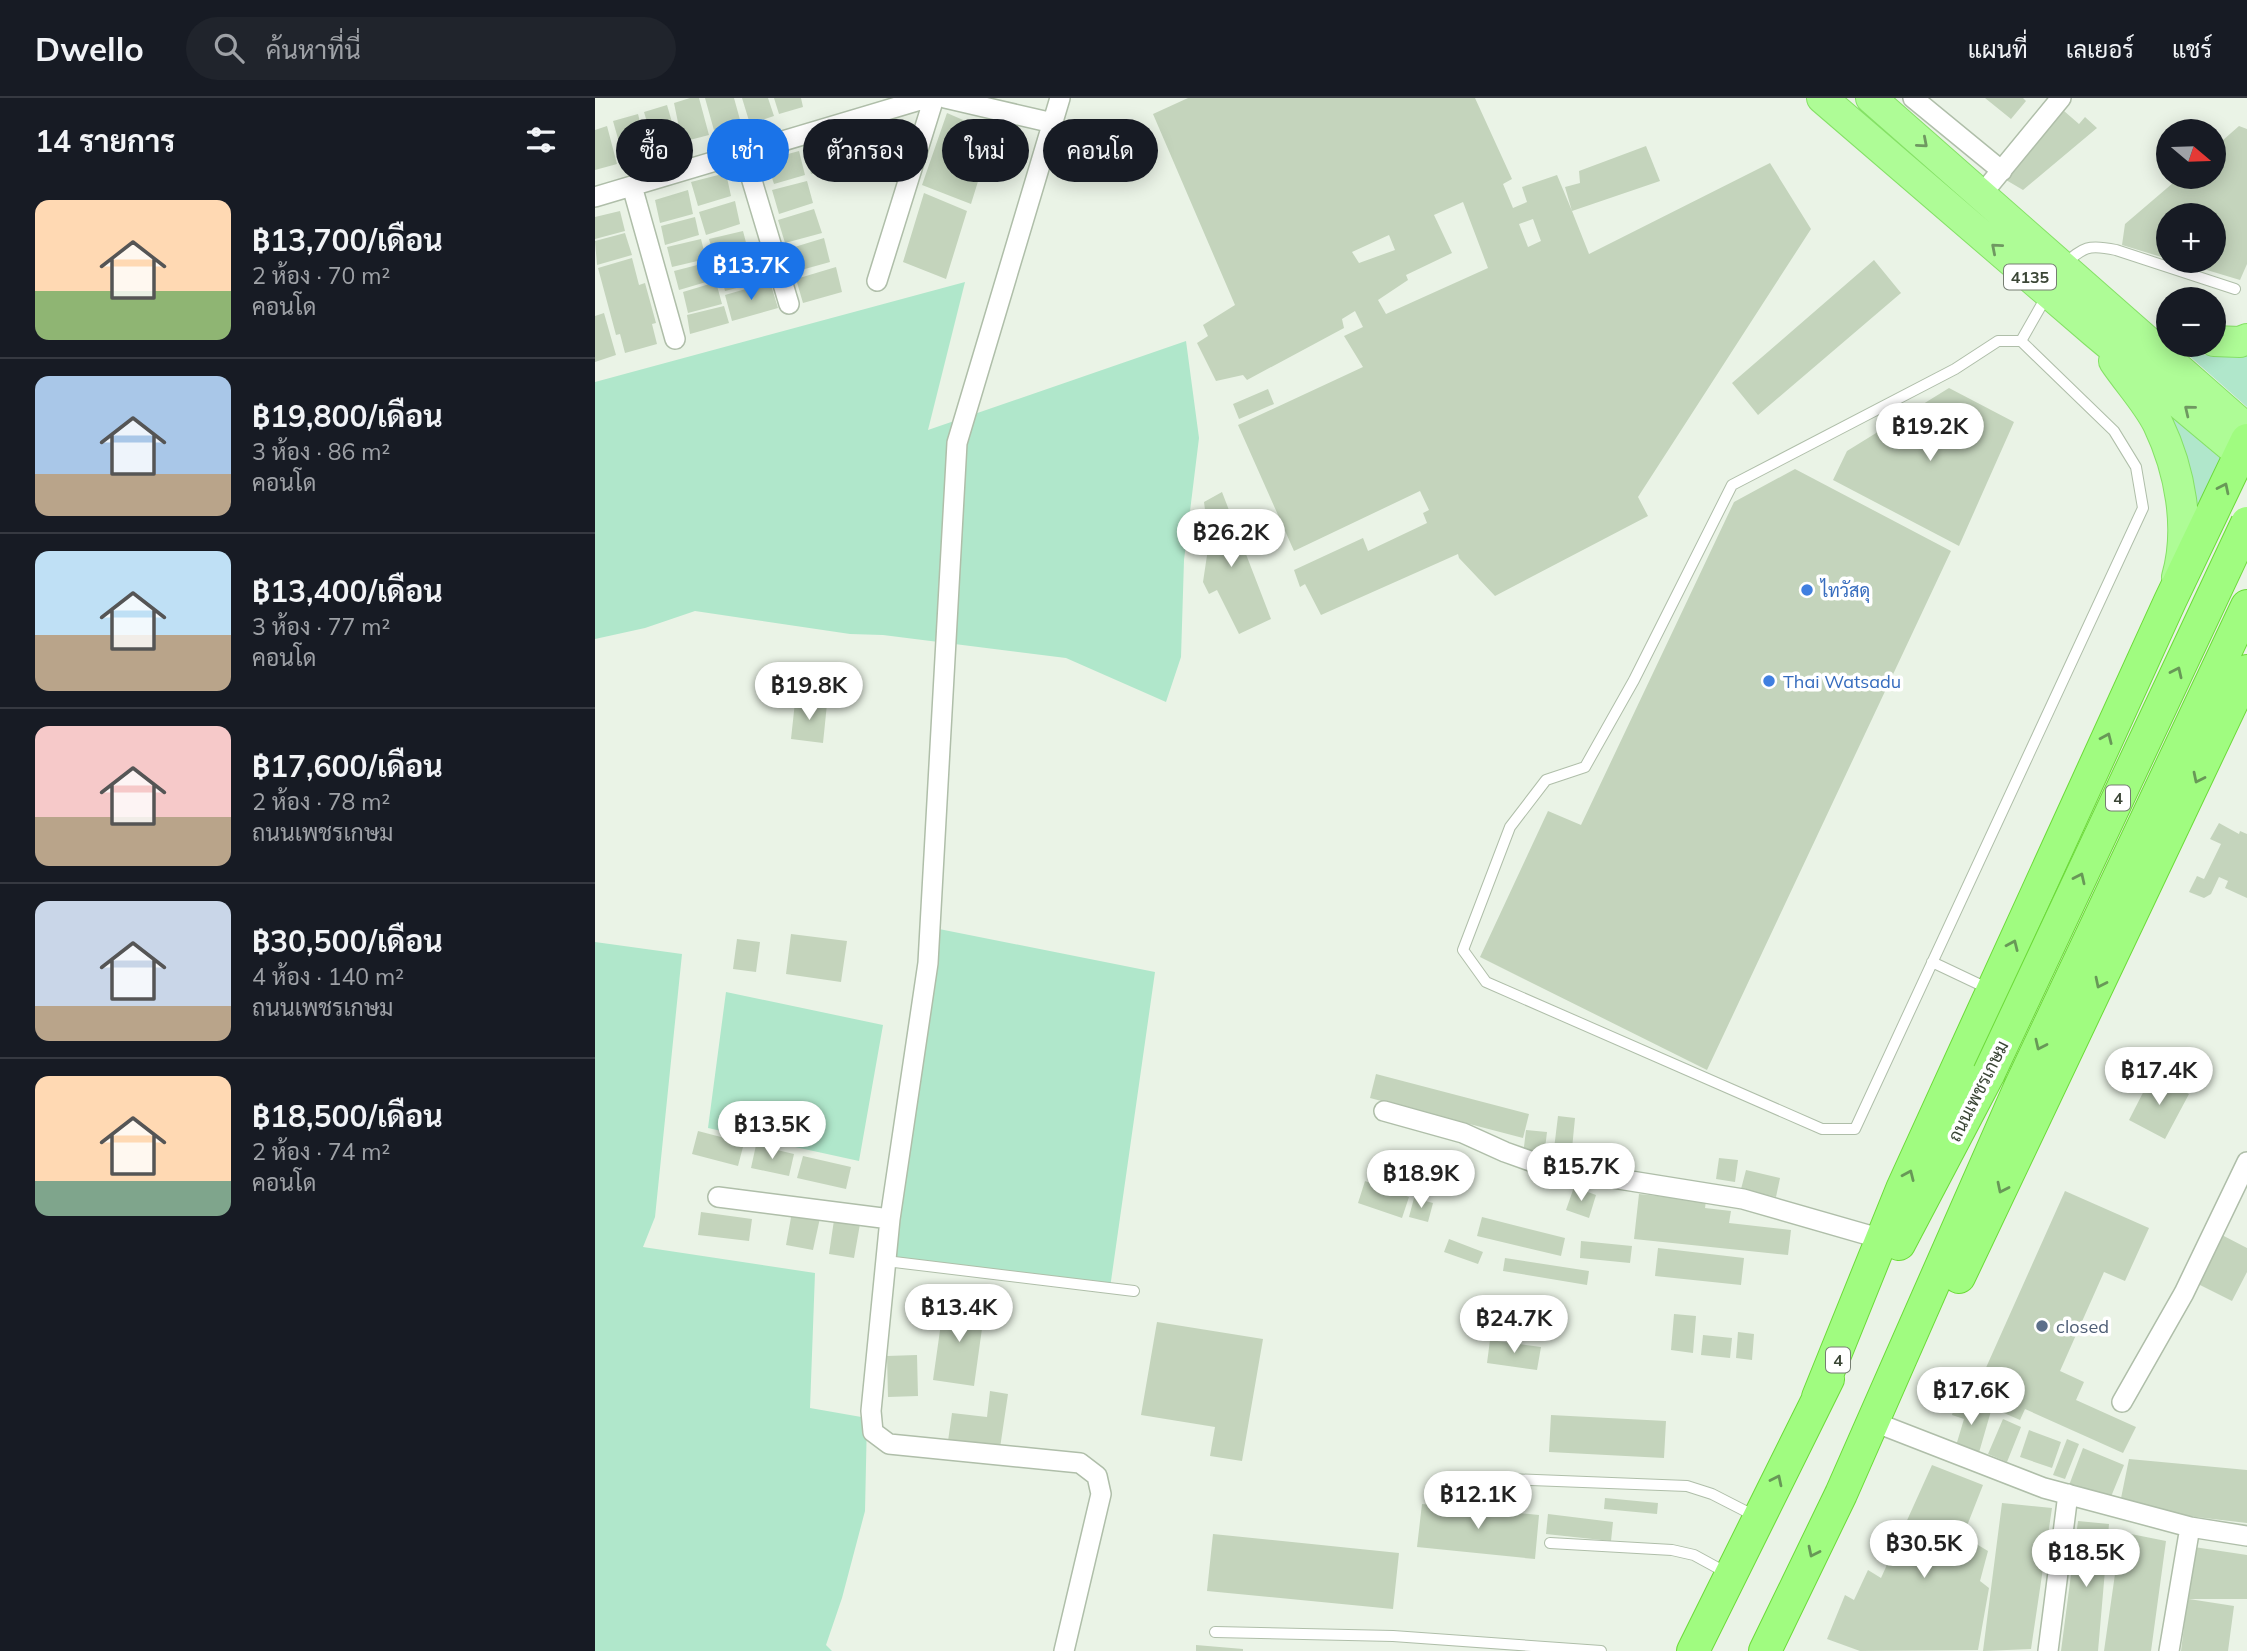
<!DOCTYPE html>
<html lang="th">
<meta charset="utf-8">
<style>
:root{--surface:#171b24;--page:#20242c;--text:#f1f3f6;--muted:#9ea1a6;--line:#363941;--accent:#1a73e8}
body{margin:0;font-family:Mulish,Sarabun,sans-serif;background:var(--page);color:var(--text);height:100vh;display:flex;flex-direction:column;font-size:26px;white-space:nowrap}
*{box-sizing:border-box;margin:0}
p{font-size:23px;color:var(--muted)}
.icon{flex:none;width:38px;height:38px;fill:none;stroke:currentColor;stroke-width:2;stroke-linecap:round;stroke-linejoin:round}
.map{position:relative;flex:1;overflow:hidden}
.drawer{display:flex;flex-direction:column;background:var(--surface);width:595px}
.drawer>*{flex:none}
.banner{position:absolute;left:21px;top:21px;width:665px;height:63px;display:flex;gap:14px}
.needle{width:46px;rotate:109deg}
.buttons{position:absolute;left:1561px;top:21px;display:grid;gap:14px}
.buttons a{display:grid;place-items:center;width:70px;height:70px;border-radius:50%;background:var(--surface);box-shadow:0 4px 18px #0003;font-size:35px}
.price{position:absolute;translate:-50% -60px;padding:0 16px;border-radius:24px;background:#fff;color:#222;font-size:23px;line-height:46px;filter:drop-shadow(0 2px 4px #0008)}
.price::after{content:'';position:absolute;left:50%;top:42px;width:21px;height:16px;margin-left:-10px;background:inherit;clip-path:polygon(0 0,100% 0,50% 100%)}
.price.on{background:var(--accent);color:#fff}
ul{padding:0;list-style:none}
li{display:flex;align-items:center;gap:21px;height:175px;padding:0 35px}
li+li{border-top:2px solid var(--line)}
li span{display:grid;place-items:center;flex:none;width:196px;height:140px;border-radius:14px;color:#555}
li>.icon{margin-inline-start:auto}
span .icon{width:84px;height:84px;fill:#fffc;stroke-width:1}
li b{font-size:30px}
h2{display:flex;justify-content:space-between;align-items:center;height:84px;padding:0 35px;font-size:30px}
.chip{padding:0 24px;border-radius:32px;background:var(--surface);box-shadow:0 4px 18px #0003;font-size:24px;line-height:63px}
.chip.on{background:var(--accent);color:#fff}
header{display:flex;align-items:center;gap:42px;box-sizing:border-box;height:98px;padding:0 35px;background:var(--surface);border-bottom:2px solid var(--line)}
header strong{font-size:33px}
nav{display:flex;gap:38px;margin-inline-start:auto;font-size:24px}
.search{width:490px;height:63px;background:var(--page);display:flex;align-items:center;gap:18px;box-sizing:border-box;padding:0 24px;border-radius:38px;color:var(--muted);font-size:26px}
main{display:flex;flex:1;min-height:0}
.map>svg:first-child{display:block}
</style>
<header>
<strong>Dwello</strong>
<div class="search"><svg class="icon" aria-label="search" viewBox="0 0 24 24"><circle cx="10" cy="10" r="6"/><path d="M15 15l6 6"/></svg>ค้นหาที่นี่</div>
<nav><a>แผนที่</a><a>เลเยอร์</a><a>แชร์</a></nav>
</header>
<main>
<section class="drawer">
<h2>14 รายการ<svg class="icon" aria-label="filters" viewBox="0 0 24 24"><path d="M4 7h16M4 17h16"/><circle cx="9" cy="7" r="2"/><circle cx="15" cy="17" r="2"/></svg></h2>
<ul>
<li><span style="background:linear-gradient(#ffd9b3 65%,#8fb573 0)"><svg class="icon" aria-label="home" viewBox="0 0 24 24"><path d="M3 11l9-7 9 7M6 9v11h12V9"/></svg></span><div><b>฿13,700/เดือน</b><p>2 ห้อง · 70 m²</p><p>คอนโด</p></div></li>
<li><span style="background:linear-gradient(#a9c7e8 70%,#b9a48a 0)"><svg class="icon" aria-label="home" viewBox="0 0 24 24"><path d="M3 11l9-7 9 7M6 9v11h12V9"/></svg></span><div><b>฿19,800/เดือน</b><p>3 ห้อง · 86 m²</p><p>คอนโด</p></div></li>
<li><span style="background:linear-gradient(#bfe0f5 60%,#b9a48a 0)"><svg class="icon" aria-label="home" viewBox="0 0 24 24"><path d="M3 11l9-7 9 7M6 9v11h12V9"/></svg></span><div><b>฿13,400/เดือน</b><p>3 ห้อง · 77 m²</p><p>คอนโด</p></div></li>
<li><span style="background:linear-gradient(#f6c9c9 65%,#b9a48a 0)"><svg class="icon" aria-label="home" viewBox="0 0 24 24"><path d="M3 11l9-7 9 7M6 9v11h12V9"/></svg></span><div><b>฿17,600/เดือน</b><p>2 ห้อง · 78 m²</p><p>ถนนเพชรเกษม</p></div></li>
<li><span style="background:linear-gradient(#c9d6e8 75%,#b9a48a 0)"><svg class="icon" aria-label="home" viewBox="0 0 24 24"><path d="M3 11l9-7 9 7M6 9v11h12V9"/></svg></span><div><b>฿30,500/เดือน</b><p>4 ห้อง · 140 m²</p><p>ถนนเพชรเกษม</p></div></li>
<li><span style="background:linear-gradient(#ffd9b3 75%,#7fa58c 0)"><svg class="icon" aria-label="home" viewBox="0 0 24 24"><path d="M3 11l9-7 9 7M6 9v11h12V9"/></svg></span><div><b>฿18,500/เดือน</b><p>2 ห้อง · 74 m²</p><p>คอนโด</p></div></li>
</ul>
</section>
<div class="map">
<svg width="1652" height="1553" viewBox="0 0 1652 1553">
<rect width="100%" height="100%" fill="#eaf3e6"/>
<path fill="#b0e7cb" d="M 370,184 L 333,332 L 591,243 L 604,340 L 589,462 L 586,559 L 571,604 L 471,560 L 288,537 L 255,536 L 100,513 L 50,530 L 0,541 L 0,284 Z
M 1591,255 L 1632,259 L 1652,256 L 1652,309 Z
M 1565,309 L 1630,364 L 1601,421 Z
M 334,829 L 560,874 L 515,1190 L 291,1163 Z
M 0,844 L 87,856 L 60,1119 L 48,1149 L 220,1175 L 215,1310 L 272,1320 L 270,1413 L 247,1500 L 231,1547 L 237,1553 L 0,1553 Z
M 131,894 L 288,927 L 264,1063 L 113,1030 Z"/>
<path fill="#c4d4bc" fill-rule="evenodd" d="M 95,0 L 104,0 L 114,37 L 87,44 L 79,5 Z
M 110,0 L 139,0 L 147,29 L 120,36 Z
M 147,0 L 173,0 L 179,18 L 155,26 Z
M 179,0 L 206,0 L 208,9 L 184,16 Z
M 593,0 L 880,0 L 917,81 L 908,86 L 918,110 L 932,104 L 927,89 L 962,77 L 977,113 L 970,89 L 985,85 L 984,73 L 1051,48 L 1065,83 L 977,113 L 994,156 L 1175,65 L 1216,131 L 1043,399 L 1053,418 L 900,498 L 864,460 L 863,456 L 726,517 L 710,486 L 705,489 L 699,472 L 768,440 L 773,453 L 832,425 L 828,415 L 834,412 L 825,393 L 699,453 L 643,327 L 768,269 L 749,238 L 768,229 L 760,213 L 747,221 L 749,230 L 652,282 L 648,277 L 621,283 L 602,245 L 613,238 L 608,227 L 640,207 L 558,16 ZM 868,104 L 893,170 L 791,216 L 783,202 L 813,182 L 811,177 L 857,155 L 839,117 ZM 938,121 L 946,143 L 933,149 L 924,126 ZM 794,137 L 800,152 L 764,165 L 757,154 Z
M 1390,0 L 1428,0 L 1431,3 L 1416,21 Z
M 1461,6 L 1484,26 L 1490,19 L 1502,30 L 1428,92 L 1406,79 Z
M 72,7 L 83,45 L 60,52 L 49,14 Z
M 352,15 L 398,35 L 376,106 L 327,87 Z
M 43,16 L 53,55 L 29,62 L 18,23 Z
M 12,28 L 22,66 L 0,72 L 0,32 Z
M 1644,28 L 1652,31 L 1652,166 L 1645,182 L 1582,163 L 1619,163 L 1619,117 L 1573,117 L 1573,161 L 1527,147 L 1530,126 L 1585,79 L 1619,79 L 1619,50 Z
M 253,44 L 258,64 L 216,76 L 211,54 Z
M 204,53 L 210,77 L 179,86 L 171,62 Z
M 131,75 L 136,98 L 103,108 L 96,84 Z
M 212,83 L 218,105 L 184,116 L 177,92 Z
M 93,92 L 98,116 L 65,125 L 60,102 Z
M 329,95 L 372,113 L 351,181 L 308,164 Z
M 140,103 L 145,126 L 111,137 L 104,114 Z
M 219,111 L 227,135 L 190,145 L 183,122 Z
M 25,113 L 30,133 L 0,141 L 0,119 Z
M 100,119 L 104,137 L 70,147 L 66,128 Z
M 148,133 L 154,156 L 121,165 L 114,141 Z
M 30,135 L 37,157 L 2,167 L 0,143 Z
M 229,140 L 235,164 L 199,174 L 193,151 Z
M 106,141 L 111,161 L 77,169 L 72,149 Z
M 158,159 L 165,184 L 130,193 L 124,169 Z
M 37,160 L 44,187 L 50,185 L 61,225 L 57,226 L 62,246 L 30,255 L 25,236 L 21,237 L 3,170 Z
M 1279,162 L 1306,195 L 1163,317 L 1137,285 Z
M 114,164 L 118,182 L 84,192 L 79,173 Z
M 241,169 L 247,194 L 208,205 L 201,181 Z
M 121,184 L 127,206 L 93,215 L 88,194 Z
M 175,184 L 183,210 L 137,223 L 130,197 Z
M 129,208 L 134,225 L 95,236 L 92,217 Z
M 9,215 L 21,257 L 0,264 L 0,218 Z
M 1354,290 L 1419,324 L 1364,448 L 1238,382 L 1252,353 Z
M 673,291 L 679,306 L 644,321 L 638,306 Z
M 1200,371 L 1356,453 L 1112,972 L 885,859 L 953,713 L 986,727 L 1139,404 Z
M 627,394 L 676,521 L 644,536 L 622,492 L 614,496 L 608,484 L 614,444 L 609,404 Z
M 200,604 L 232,606 L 228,645 L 196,641 Z
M 1624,725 L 1644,736 L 1645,733 L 1652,736 L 1652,800 L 1630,790 L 1633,783 L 1624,779 L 1616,796 L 1609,800 L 1594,794 L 1602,778 L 1609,781 L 1626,746 L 1615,741 Z
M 196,836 L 252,843 L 246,884 L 191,876 Z
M 142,841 L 165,844 L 161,874 L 138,871 Z
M 781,976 L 934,1016 L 928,1040 L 775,1000 Z
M 1557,977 L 1594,996 L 1570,1041 L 1534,1022 Z
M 963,1018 L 980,1020 L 976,1061 L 958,1059 Z
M 931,1032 L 952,1034 L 949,1059 L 928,1057 Z
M 103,1033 L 149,1045 L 143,1068 L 97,1056 Z
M 161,1047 L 199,1056 L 194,1078 L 156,1070 Z
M 208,1058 L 256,1069 L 251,1091 L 202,1080 Z
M 1124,1060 L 1143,1062 L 1140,1084 L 1121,1081 Z
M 1151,1072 L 1185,1080 L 1181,1099 L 1146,1091 Z
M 770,1083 L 814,1099 L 807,1120 L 763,1105 Z
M 979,1089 L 1001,1097 L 994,1120 L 971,1112 Z
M 1470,1093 L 1554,1130 L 1530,1183 L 1509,1174 L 1465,1273 L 1489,1284 L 1481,1302 L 1541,1329 L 1528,1355 L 1430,1311 L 1425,1322 L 1377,1301 Z
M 1044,1096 L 1111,1103 L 1110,1110 L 1136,1113 L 1134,1125 L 1196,1132 L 1193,1157 L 1039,1141 Z
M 819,1100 L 838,1105 L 833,1124 L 814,1119 Z
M 106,1114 L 157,1121 L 154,1143 L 103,1137 Z
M 197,1114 L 225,1120 L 218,1152 L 191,1147 Z
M 887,1119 L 970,1140 L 966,1158 L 882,1138 Z
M 239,1122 L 265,1126 L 259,1160 L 234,1156 Z
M 1625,1136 L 1652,1150 L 1652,1174 L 1637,1203 L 1601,1185 Z
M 854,1141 L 888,1154 L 883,1166 L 849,1154 Z
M 986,1143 L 1037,1148 L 1035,1165 L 985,1160 Z
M 1063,1150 L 1149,1160 L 1146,1187 L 1060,1178 Z
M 910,1160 L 994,1173 L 992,1187 L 908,1173 Z
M 349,1204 L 390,1209 L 379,1288 L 338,1282 Z
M 1079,1216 L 1101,1218 L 1098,1255 L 1076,1252 Z
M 562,1224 L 668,1241 L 647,1363 L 615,1358 L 620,1329 L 546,1317 Z
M 1143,1234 L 1159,1236 L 1157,1262 L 1141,1260 Z
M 1108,1237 L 1137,1240 L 1135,1260 L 1106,1257 Z
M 895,1242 L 946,1249 L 942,1272 L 892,1265 Z
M 322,1257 L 323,1298 L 293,1299 L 292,1258 Z
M 395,1293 L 413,1296 L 405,1350 L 353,1343 L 357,1315 L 392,1319 Z
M 1361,1303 L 1396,1313 L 1383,1358 L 1360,1351 L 1369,1321 L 1357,1317 Z
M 956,1317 L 1071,1323 L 1069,1360 L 954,1354 Z
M 1408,1321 L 1426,1329 L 1412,1364 L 1393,1356 Z
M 1434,1332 L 1466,1344 L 1457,1370 L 1425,1359 Z
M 1472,1341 L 1484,1346 L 1470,1381 L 1458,1377 Z
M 1488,1350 L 1529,1367 L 1513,1406 L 1473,1390 Z
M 1534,1361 L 1652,1372 L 1652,1425 L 1524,1410 Z
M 1337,1367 L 1388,1387 L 1368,1438 L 1393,1453 L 1385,1483 L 1394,1490 L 1383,1552 L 1265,1553 L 1232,1541 L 1250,1497 L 1259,1502 L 1273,1472 L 1286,1480 Z
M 1010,1400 L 1063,1405 L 1062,1416 L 1009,1411 Z
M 1407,1405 L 1457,1410 L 1436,1551 L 1388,1553 Z
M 827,1406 L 944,1417 L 940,1461 L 822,1449 Z
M 953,1416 L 1018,1424 L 1016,1443 L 951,1436 Z
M 1483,1423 L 1514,1426 L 1503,1553 L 1466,1553 Z
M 1526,1434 L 1571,1443 L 1556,1553 L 1509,1553 Z
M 618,1436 L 804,1455 L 798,1511 L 612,1493 Z
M 1599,1449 L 1652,1457 L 1652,1501 L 1594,1501 L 1639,1508 L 1633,1553 L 1586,1553 Z
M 601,1547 L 648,1551 L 648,1553 L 601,1553 Z"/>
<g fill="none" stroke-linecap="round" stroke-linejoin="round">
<g stroke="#afbea9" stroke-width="12">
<path id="service" d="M 1468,167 C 1489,149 1493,146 1521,152 L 1640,191
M 1426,243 L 1403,243 L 1360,271 L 1137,387 L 1039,582 L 990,669 L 951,682 L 915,729 L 868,852 L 891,884 L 1227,1031 L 1260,1031 L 1548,410 L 1541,369 L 1519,333 L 1426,243 L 1451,199
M 1337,864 L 1394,891
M 291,1163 L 539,1193
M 862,1379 L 1092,1388 L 1117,1396 L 1160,1418
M 955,1445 L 1077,1452 L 1099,1457 L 1132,1475
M 620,1534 L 798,1538 L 1006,1553"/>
</g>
<g stroke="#afbea9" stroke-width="22">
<path id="minor" d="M 350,0 L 458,25
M 465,0 L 362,345 L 333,865 L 295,1121 L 276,1313 L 278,1334 L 294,1346 L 485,1365 L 502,1378 L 506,1396 L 469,1553
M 1318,0 L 1407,73
M 149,56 L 194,206
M 37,88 L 80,241
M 1387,96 L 1466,0
M 0,99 L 332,0
M 282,183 L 339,0
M 789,1013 L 868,1035 L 910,1054 L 955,1070 L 1148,1101 L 1287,1141
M 123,1099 L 295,1121
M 1527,1304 L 1589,1195 L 1652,1064
M 1292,1329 L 1449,1390 L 1595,1429 L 1652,1438
M 1453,1553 L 1473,1396
M 1574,1553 L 1595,1429"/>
</g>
<g stroke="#85e166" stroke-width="32">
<path id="primary" d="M 1227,0 L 1499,234 L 1652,362
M 1276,0 L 1652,331
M 1619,243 L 1645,244 L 1652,241
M 1519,263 C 1533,284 1552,304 1563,326 C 1585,372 1596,430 1582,479"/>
</g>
<g stroke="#6cda39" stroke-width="34">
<path id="trunk" d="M 1304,1146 L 1394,975
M 1364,1179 L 1652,573
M 1223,1299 L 1307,1091 L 1575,503 L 1652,342
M 1098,1553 L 1233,1281
M 1170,1553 L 1246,1396 L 1425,989 L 1652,508"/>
</g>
<use href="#service" stroke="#fff" stroke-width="10"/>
<use href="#minor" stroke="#fff" stroke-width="19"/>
<use href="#primary" stroke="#aefc96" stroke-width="30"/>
<use href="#trunk" stroke="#a0fc80" stroke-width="32"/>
<g stroke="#6cda39" stroke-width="34" stroke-linecap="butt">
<path id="trunk-bridge" d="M 1394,975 L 1652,425"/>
</g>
<use href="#trunk-bridge" stroke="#a0fc80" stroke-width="32"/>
</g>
<defs><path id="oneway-chevron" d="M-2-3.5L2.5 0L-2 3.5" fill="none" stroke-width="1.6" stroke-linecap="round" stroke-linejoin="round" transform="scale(1.75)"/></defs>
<g stroke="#6f9861">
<use href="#oneway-chevron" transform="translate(1328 45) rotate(41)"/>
<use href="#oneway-chevron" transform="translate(1401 150) rotate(-139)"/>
<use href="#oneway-chevron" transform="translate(1594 312) rotate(-141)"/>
</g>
<g stroke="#689857">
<use href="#oneway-chevron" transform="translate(1629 390) rotate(-64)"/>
<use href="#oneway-chevron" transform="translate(1582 574) rotate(-65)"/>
<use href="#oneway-chevron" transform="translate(1512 640) rotate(-66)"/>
<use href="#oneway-chevron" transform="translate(1603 680) rotate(116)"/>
<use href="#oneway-chevron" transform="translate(1485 780) rotate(-65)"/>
<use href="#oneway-chevron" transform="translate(1418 847) rotate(-66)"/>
<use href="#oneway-chevron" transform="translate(1505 885) rotate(116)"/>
<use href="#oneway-chevron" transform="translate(1445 947) rotate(115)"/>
<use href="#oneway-chevron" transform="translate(1314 1077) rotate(-66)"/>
<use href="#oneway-chevron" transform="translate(1407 1090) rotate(116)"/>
<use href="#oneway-chevron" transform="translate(1182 1382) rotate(-64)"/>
<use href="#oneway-chevron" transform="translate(1218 1454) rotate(116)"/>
</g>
<g fill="#3f7fe0" stroke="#fff" stroke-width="2.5">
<circle cx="1212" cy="492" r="7"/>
<circle cx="1174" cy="583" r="7"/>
</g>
<circle fill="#5c6f8a" stroke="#fff" stroke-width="2.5" cx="1447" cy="1228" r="7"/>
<g text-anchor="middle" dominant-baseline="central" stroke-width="7" stroke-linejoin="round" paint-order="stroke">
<g fill="#fff" stroke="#767e72" stroke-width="2">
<rect x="1409" y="166.5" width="52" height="25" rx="5"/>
<rect x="1511" y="687.5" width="24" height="25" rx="5"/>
<rect x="1231" y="1249.5" width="24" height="25" rx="5"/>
</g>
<g font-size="16" font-weight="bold" fill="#3b4636">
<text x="1435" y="179">4135</text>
<text x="1523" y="700">4</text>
<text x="1243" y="1262">4</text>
</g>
<g font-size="18" fill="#366cbe" stroke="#fff" text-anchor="start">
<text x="1226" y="492">ไทวัสดุ</text>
<text x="1188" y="583">Thai Watsadu</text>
</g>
<g font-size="18" fill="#3b4636" stroke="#fff">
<text transform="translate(1383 993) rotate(-63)">ถนนเพชรเกษม</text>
</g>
<g font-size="18" fill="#4e5e75" stroke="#fff" text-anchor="start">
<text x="1461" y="1228">closed</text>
</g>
</g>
</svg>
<div class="buttons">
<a><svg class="needle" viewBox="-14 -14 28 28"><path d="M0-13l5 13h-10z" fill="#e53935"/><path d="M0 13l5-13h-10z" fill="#9ea1a6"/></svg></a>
<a>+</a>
<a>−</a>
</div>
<b class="price on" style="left:156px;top:204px">฿13.7K</b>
<b class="price" style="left:1335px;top:365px">฿19.2K</b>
<b class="price" style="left:636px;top:471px">฿26.2K</b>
<b class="price" style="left:214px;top:624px">฿19.8K</b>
<b class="price" style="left:1564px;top:1009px">฿17.4K</b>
<b class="price" style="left:177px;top:1063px">฿13.5K</b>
<b class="price" style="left:986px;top:1105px">฿15.7K</b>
<b class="price" style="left:826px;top:1112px">฿18.9K</b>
<b class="price" style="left:364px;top:1246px">฿13.4K</b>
<b class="price" style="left:919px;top:1257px">฿24.7K</b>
<b class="price" style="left:1376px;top:1329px">฿17.6K</b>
<b class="price" style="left:883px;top:1433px">฿12.1K</b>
<b class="price" style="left:1329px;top:1482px">฿30.5K</b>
<b class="price" style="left:1491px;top:1491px">฿18.5K</b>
<div class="banner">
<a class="chip">ซื้อ</a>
<a class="chip on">เช่า</a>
<a class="chip">ตัวกรอง</a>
<a class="chip">ใหม่</a>
<a class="chip">คอนโด</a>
</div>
</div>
</main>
